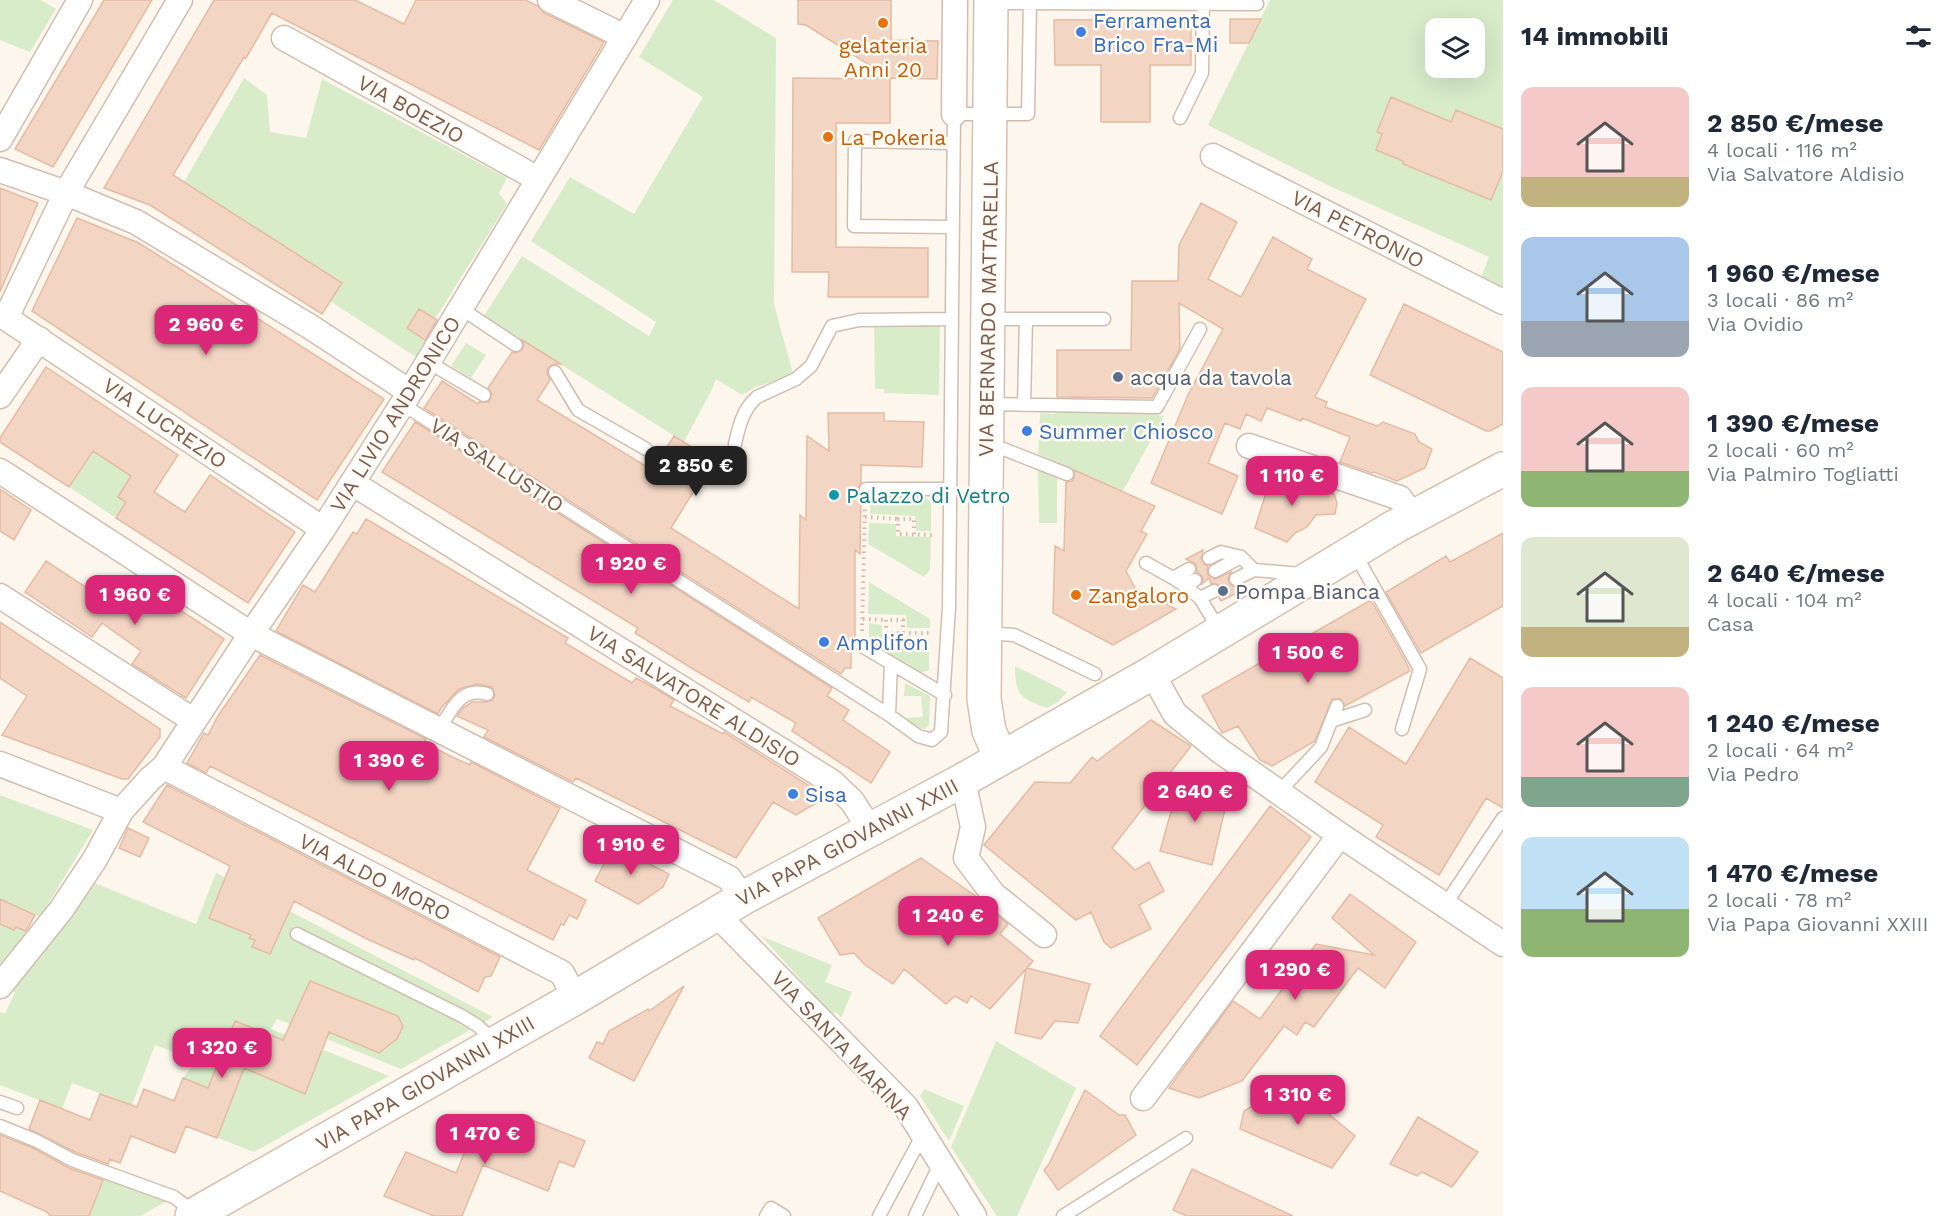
<!DOCTYPE html>
<html lang="it">
<meta charset="utf-8">
<style>
:root{--surface:#fff;--page:#f6f6f7;--text:#1f2937;--muted:#747a83;--accent:#db2777}
body{margin:0;font-family:"Work Sans",sans-serif;background:var(--page);color:var(--text);height:100vh;display:flex;flex-direction:column;font-size:22px;white-space:nowrap}
*{box-sizing:border-box;margin:0}
p{font-size:20px;color:var(--muted)}
.icon{flex:none;width:33px;height:33px;fill:none;stroke:currentColor;stroke-width:2;stroke-linecap:round;stroke-linejoin:round}
.map{position:relative;flex:1;overflow:hidden}
.sheet{display:flex;flex-direction:column;background:var(--surface);width:450px}
.sheet>*{flex:none}
.tools{position:absolute;left:1425px;top:18px;display:grid;gap:12px}
.tools a{display:grid;place-items:center;width:60px;height:60px;border-radius:12px;background:var(--surface);box-shadow:0 6px 24px #0002;font-size:30px}
.price{position:absolute;translate:-50% -51px;padding:0 14px;border-radius:12px;background:var(--accent);color:#fff;font-size:20px;line-height:39px;filter:drop-shadow(0 2px 3px #0008)}
.price::after{content:'';position:absolute;left:50%;top:36px;width:18px;height:14px;margin-left:-9px;background:inherit;clip-path:polygon(0 0,100% 0,50% 100%)}
.price.selected{background:#222;color:#fff}
ul{padding:0;list-style:none}
li{display:flex;align-items:center;gap:18px;height:150px;padding:0 18px}
li span{display:grid;place-items:center;flex:none;width:168px;height:120px;border-radius:12px;color:#555}
li>.icon{margin-inline-start:auto}
span .icon{width:72px;height:72px;fill:#fffc;stroke-width:1}
li b{font-size:26px}
h2{display:flex;justify-content:space-between;align-items:center;height:72px;padding:0 18px;font-size:26px}
main{display:flex;flex:1;min-height:0}
.map>svg:first-child{display:block}
</style>
<main>
<div class="map">
<svg width="1503" height="1216" viewBox="0 0 1503 1216">
<rect width="100%" height="100%" fill="#fdf6ec"/>
<path fill="#d8ecc9" fill-rule="evenodd" d="M 0,0 L 41,0 L 56,9 L 30,52 L 0,40 Z
M 673,0 L 714,0 L 776,38 L 774,304 L 793,374 L 756,387 L 742,395 L 716,379 L 712,389 L 684,442 L 484,316 L 522,256 L 649,336 L 656,322 L 531,241 L 570,177 L 634,214 L 703,97 L 639,57 Z
M 1270,0 L 1503,0 L 1503,290 L 1480,280 L 1489,257 L 1332,187 L 1208,125 ZM 1436,28 L 1474,28 L 1474,68 L 1436,68 Z
M 244,78 L 267,95 L 270,132 L 306,138 L 322,79 L 507,178 L 499,193 L 507,204 L 435,319 L 419,309 L 407,327 L 426,340 L 416,357 L 330,301 L 341,283 L 184,182 Z
M 874,322 L 940,325 L 939,395 L 884,393 L 884,389 L 875,389 Z
M 466,343 L 486,355 L 471,378 L 451,366 Z
M 1056,410 L 1138,411 L 1164,416 L 1123,491 L 1038,454 L 1040,413 L 1055,414 Z
M 94,451 L 132,476 L 119,497 L 126,502 L 116,518 L 69,487 Z
M 1038,469 L 1057,477 L 1057,523 L 1039,523 Z
M 871,496 L 923,496 L 931,502 L 931,531 L 916,531 L 915,516 L 870,514 Z
M 869,523 L 896,524 L 896,536 L 931,537 L 930,570 L 924,577 L 868,544 Z
M 869,582 L 930,619 L 930,628 L 907,628 L 906,615 L 868,614 Z
M 869,623 L 882,625 L 882,638 L 929,639 L 929,670 L 916,674 L 869,645 Z
M 1015,666 L 1067,692 L 1058,702 L 1047,708 C 1021,699 1015,695 1015,666 Z
M 905,683 L 930,696 L 929,725 L 925,729 L 919,728 L 902,718 L 923,717 L 921,696 L 904,696 Z
M 0,795 L 93,830 L 40,917 L 0,899 Z
M 216,873 L 493,1017 L 401,1069 L 277,1019 L 271,1029 L 389,1076 L 254,1152 L 167,1118 L 183,1078 L 196,1061 L 155,1045 L 132,1105 L 72,1083 L 62,1109 L 0,1085 L 0,1012 L 5,1014 L 15,992 L 4,988 L 49,938 L 94,883 L 196,924 Z
M 0,924 L 14,930 L 16,927 L 32,934 L 0,978 Z
M 761,936 L 832,965 L 825,982 L 852,992 L 841,1018 L 837,1013 L 831,1013 Z
M 996,1041 L 1076,1088 L 1017,1216 L 997,1216 L 951,1147 Z
M 924,1089 L 964,1106 L 949,1141 L 920,1096 Z
M 105,1177 L 167,1201 L 140,1216 L 89,1216 L 87,1212 L 92,1207 Z"/>
<path fill="#f3d5c3" stroke="#e6bba3" stroke-width="1.5" d="M 104,0 L 152,0 L 53,167 L 15,149 Z
M 214,0 L 355,0 L 404,24 L 416,0 L 525,0 L 538,6 L 544,13 L 604,42 L 539,150 L 272,13 L 246,58 L 244,57 L 173,175 L 342,283 L 322,314 L 150,205 L 104,188 Z
M 798,0 L 891,0 L 891,40 L 938,41 L 937,79 L 890,78 L 806,25 L 798,24 Z
M 1191,19 L 1191,65 L 1150,65 L 1150,122 L 1101,122 L 1101,65 L 1055,65 L 1054,20 Z
M 1230,19 L 1261,19 L 1249,43 L 1230,43 Z
M 793,78 L 890,79 L 890,123 L 836,123 L 836,247 L 928,248 L 928,297 L 828,297 L 829,272 L 792,272 Z
M 1391,97 L 1451,122 L 1456,110 L 1503,129 L 1503,171 L 1491,200 L 1403,164 L 1403,161 L 1376,150 L 1382,134 L 1377,132 Z
M 0,188 L 38,203 L 0,292 Z
M 1201,203 L 1237,222 L 1208,279 L 1241,297 L 1273,237 L 1312,259 L 1307,269 L 1366,299 L 1315,397 L 1327,402 L 1325,407 L 1377,426 L 1383,422 L 1415,434 L 1419,442 L 1432,449 L 1425,468 L 1397,481 L 1374,472 L 1372,473 L 1340,462 L 1350,437 L 1302,418 L 1301,421 L 1267,408 L 1261,421 L 1246,414 L 1240,429 L 1225,423 L 1208,463 L 1238,476 L 1222,514 L 1151,483 L 1188,395 L 1223,329 L 1179,303 L 1180,349 L 1152,398 L 1057,397 L 1057,350 L 1131,350 L 1132,281 L 1178,281 L 1179,245 Z
M 77,218 L 139,243 L 384,399 L 317,500 L 32,311 Z
M 1404,304 L 1503,352 L 1503,424 L 1490,431 L 1486,431 L 1370,375 Z
M 419,309 L 437,320 L 425,340 L 407,328 Z
M 522,340 L 561,364 L 554,364 L 548,368 L 547,373 L 550,380 L 537,400 L 652,470 L 674,436 L 713,460 L 671,528 L 799,609 L 800,515 L 806,520 L 807,436 L 829,451 L 828,413 L 884,413 L 884,421 L 924,422 L 922,467 L 861,465 L 861,483 L 858,488 L 861,495 L 860,554 L 855,550 L 855,642 L 854,645 L 851,643 L 851,668 L 845,668 L 841,674 L 424,408 L 442,381 L 478,404 L 479,402 L 489,402 L 492,394 L 488,388 L 512,352 L 516,353 L 522,350 L 524,345 Z
M 46,367 L 178,455 L 154,492 L 185,512 L 210,475 L 295,532 L 248,603 L 116,518 L 126,502 L 118,497 L 131,476 L 93,451 L 69,487 L 0,442 L 0,438 Z
M 415,422 L 832,688 L 827,696 L 849,710 L 843,720 L 890,752 L 871,783 L 792,731 L 796,723 L 751,697 L 749,702 L 693,669 L 635,633 L 638,628 L 382,472 Z
M 1074,470 L 1155,506 L 1141,531 L 1147,534 L 1126,571 L 1135,588 L 1176,609 L 1113,645 L 1053,613 L 1055,546 L 1064,551 L 1066,482 L 1072,481 L 1074,478 Z
M 1278,473 L 1334,494 L 1337,503 L 1335,514 L 1316,515 L 1307,527 L 1295,533 L 1287,542 L 1255,528 L 1270,480 Z
M 0,489 L 31,510 L 14,540 L 0,531 Z
M 366,519 L 568,638 L 565,643 L 632,683 L 636,678 L 658,690 L 674,700 L 670,706 L 723,734 L 724,732 L 827,797 L 796,815 L 773,802 L 736,858 L 576,778 L 573,782 L 484,737 L 488,730 L 457,716 L 463,708 L 472,702 L 486,702 L 493,700 L 495,695 L 492,687 L 477,684 L 459,689 L 441,708 L 438,714 L 276,631 L 303,585 L 315,592 L 353,532 L 357,534 Z
M 1503,533 L 1503,606 L 1421,653 L 1386,592 L 1446,556 L 1450,562 Z
M 1203,550 L 1201,558 L 1204,564 L 1208,566 L 1207,571 L 1208,575 L 1215,579 L 1231,572 L 1228,578 L 1229,583 L 1232,586 L 1238,587 L 1241,591 L 1221,601 L 1219,598 L 1222,591 L 1219,585 L 1211,583 L 1209,578 L 1202,584 L 1203,577 L 1197,572 L 1196,564 L 1186,559 Z
M 46,561 L 114,606 L 132,578 L 224,639 L 186,698 L 132,664 L 141,651 L 102,623 L 92,637 L 25,592 Z
M 1371,600 L 1406,662 L 1410,671 L 1345,706 L 1341,699 L 1332,699 L 1315,741 L 1272,766 L 1260,760 L 1238,726 L 1222,733 L 1202,696 Z
M 0,622 L 160,729 L 160,737 L 128,779 L 122,779 L 2,735 L 27,696 L 0,678 Z
M 260,655 L 426,739 L 424,742 L 448,755 L 470,765 L 471,762 L 560,808 L 527,870 L 586,900 L 577,919 L 569,915 L 564,925 L 561,924 L 553,940 L 210,766 L 206,773 L 187,763 L 204,733 L 208,735 L 218,716 Z
M 1470,658 L 1503,678 L 1503,808 L 1486,798 L 1439,875 L 1376,837 L 1383,825 L 1315,782 L 1349,727 L 1406,764 Z
M 1151,720 L 1191,746 L 1112,848 L 1135,870 L 1149,862 L 1164,891 L 1139,905 L 1151,929 L 1111,948 L 1104,942 L 1091,912 L 1076,920 L 984,845 L 1035,782 L 1070,783 L 1092,757 L 1097,761 Z
M 1179,783 L 1229,792 L 1212,865 L 1160,851 Z
M 167,785 L 500,957 L 491,976 L 485,977 L 478,992 L 415,958 L 414,960 L 367,939 L 294,901 L 270,954 L 252,947 L 255,940 L 249,938 L 251,935 L 209,918 L 230,866 L 143,822 Z
M 1270,806 L 1311,837 L 1137,1065 L 1100,1036 Z
M 128,828 L 149,838 L 140,857 L 119,848 Z
M 614,845 L 669,874 L 663,887 L 638,904 L 595,881 Z
M 921,858 L 977,897 L 984,905 L 1008,924 L 1000,934 L 1033,961 L 1027,968 L 1090,984 L 1078,1023 L 1055,1021 L 1041,1039 L 1015,1033 L 1026,969 L 990,1009 L 971,996 L 967,1003 L 955,996 L 946,1004 L 904,969 L 893,984 L 865,965 L 854,953 L 840,955 L 818,918 Z
M 1350,894 L 1416,942 L 1385,988 L 1358,968 L 1314,1027 L 1305,1022 L 1297,1035 L 1284,1026 L 1242,1081 L 1199,1098 L 1169,1088 L 1233,1001 L 1260,1019 L 1316,944 L 1374,955 L 1332,918 Z
M 0,899 L 35,915 L 26,931 L 16,927 L 14,930 L 0,924 Z
M 310,981 L 398,1016 L 403,1026 L 397,1039 L 379,1053 L 329,1032 L 305,1094 L 244,1068 L 217,1138 L 186,1126 L 175,1153 L 131,1136 L 120,1163 L 110,1159 L 108,1164 L 75,1152 L 29,1129 L 40,1100 L 90,1120 L 100,1094 L 137,1107 L 144,1089 L 174,1101 L 183,1078 L 208,1088 L 235,1021 L 283,1040 Z
M 684,986 L 634,1081 L 589,1058 L 597,1042 L 603,1044 L 609,1031 L 648,1009 L 649,1011 Z
M 1291,1083 L 1355,1136 L 1332,1168 L 1240,1129 L 1244,1111 Z
M 1085,1090 L 1119,1115 L 1125,1115 L 1136,1135 L 1058,1190 L 1044,1170 L 1049,1164 Z
M 524,1117 L 585,1141 L 574,1167 L 559,1161 L 548,1191 L 483,1165 L 462,1216 L 434,1216 L 384,1196 L 406,1152 L 456,1173 L 476,1125 L 497,1119 L 515,1125 Z
M 1418,1117 L 1478,1152 L 1452,1187 L 1422,1172 L 1417,1176 L 1390,1164 Z
M 0,1135 L 33,1148 L 69,1168 L 103,1180 L 89,1216 L 50,1216 L 47,1212 L 0,1191 Z
M 1192,1169 L 1293,1216 L 1187,1216 L 1173,1210 Z"/>
<g fill="none" stroke-linecap="round" stroke-linejoin="round">
<g stroke="#d1beb0" stroke-width="15">
<path id="lane" d="M 991,3 L 1257,4
M 1180,118 L 1202,73 L 1203,3
M 952,227 L 854,226 L 855,141 L 953,143
M 460,308 L 516,345
M 989,319 L 1104,319
M 428,362 L 484,395
M 555,372 L 578,410 L 646,449
M 402,404 L 889,715 L 918,736 L 932,740 L 941,732 L 949,607 L 954,114 L 1028,114 L 1030,0
M 987,404 L 1157,407 L 1200,329
M 1024,405 L 1026,319
M 988,443 L 1067,474
M 735,444 C 739,426 743,409 757,397 L 796,379 L 811,366 L 832,326 L 859,320 L 951,319
M 866,489 L 950,489
M 1354,552 L 1420,669 L 1402,729
M 1209,558 L 1221,552 L 1241,557
M 1146,563 L 1173,578
M 1189,569 L 1173,578 L 1184,585 L 1195,580
M 1254,570 L 1301,574
M 1215,571 L 1241,557 L 1254,570 L 1236,579
M 1184,585 L 1200,598 L 1220,631
M 1200,598 L 1214,591
M 985,633 L 1014,635 L 1095,674
M 862,646 L 945,695
M 889,715 L 891,663
M 1331,721 L 1365,710
M 439,730 C 451,711 460,686 487,694
M 1279,792 L 1321,747 L 1337,706
M 1445,905 L 1503,818
M 297,934 L 462,1016 L 478,1026 L 495,1042
M 0,1102 L 17,1108
M 0,1126 L 37,1141 L 72,1160 L 174,1197 L 195,1213
M 766,1216 L 771,1208 L 784,1216
M 879,1216 L 923,1134
M 915,1216 L 941,1162
M 1063,1216 L 1186,1138"/>
</g>
<g stroke="#d1beb0" stroke-width="27">
<path id="street" d="M 180,0 L 66,193 L 6,318 L 323,529
M 550,0 L 625,37
M 284,38 L 538,179
M 954,114 L 955,0
M 0,139 L 80,0
M 1213,156 L 1503,302
M 0,170 L 66,193 L 136,222 L 309,326 L 410,392
M 0,396 L 39,339
M 1249,446 L 1400,498 L 1413,517
M 0,471 L 251,634 L 729,878 L 743,898
M 352,483 L 832,782 L 852,801 L 870,829
M 0,596 L 193,720
M 1152,673 L 1175,714 L 1220,751 L 1340,835 L 1503,944
M 0,764 L 121,811
M 164,767 L 562,973 L 575,998
M 963,780 L 973,827 L 966,858 L 993,894 L 1044,935
M 716,914 L 906,1107 L 974,1216
M 0,986 L 61,910 L 95,859 L 121,811 L 150,779 L 164,767 L 251,634 L 323,529 L 410,392 L 647,0
M 1143,1098 L 1340,835"/>
</g>
<g stroke="#d6c0b0" stroke-width="36">
<path id="secondary" d="M 991,0 L 984,699 L 989,731 L 1001,758
M 192,1216 L 575,998 L 743,898 L 963,780 L 1152,673 L 1396,526 L 1503,469"/>
</g>
<path stroke="#d9b8a5" stroke-width="4" stroke-dasharray="1.5 4.5" stroke-linecap="butt" d="M 865,517 L 898,519
M 914,534 L 914,519 L 898,519 L 898,534 L 934,535
M 863,619 L 886,620
M 862,631 L 865,506
M 903,633 L 903,620 L 886,620 L 886,633 L 929,633"/>
<use href="#lane" stroke="#fff" stroke-width="12"/>
<use href="#street" stroke="#fff" stroke-width="24"/>
<use href="#secondary" stroke="#fff" stroke-width="33"/>
</g>
<g fill="#e8710a" stroke="#fffaf3" stroke-width="2">
<circle cx="883" cy="23" r="6"/>
<circle cx="828" cy="137" r="6"/>
<circle cx="1076" cy="595" r="6"/>
</g>
<g fill="#3f7fe0" stroke="#fffaf3" stroke-width="2">
<circle cx="1081" cy="32" r="6"/>
<circle cx="1027" cy="431" r="6"/>
<circle cx="824" cy="642" r="6"/>
<circle cx="793" cy="794" r="6"/>
</g>
<g fill="#5c6f8a" stroke="#fffaf3" stroke-width="2">
<circle cx="1118" cy="377" r="6"/>
<circle cx="1223" cy="591" r="6"/>
</g>
<circle fill="#0f9aa8" stroke="#fffaf3" stroke-width="2" cx="834" cy="495" r="6"/>
<g text-anchor="middle" dominant-baseline="central" stroke-width="5" stroke-linejoin="round" paint-order="stroke">
<g font-size="21" fill="#366cbe" stroke="#fffaf3" text-anchor="start">
<text x="1093" y="20">Ferramenta<tspan x="1093" dy="24">Brico Fra-Mi</tspan></text>
<text x="1039" y="431">Summer Chiosco</text>
<text x="836" y="642">Amplifon</text>
<text x="805" y="794">Sisa</text>
</g>
<g font-size="21" fill="#c56008" stroke="#fffaf3" text-anchor="start">
<text x="883" y="45" text-anchor="middle">gelateria<tspan x="883" dy="24">Anni 20</tspan></text>
<text x="840" y="137">La Pokeria</text>
<text x="1088" y="595">Zangaloro</text>
</g>
<g font-size="21" fill="#7a5c4d" stroke="#fffaf3">
<text transform="translate(411 109) rotate(29)">VIA BOEZIO</text>
<text transform="translate(1358 229) rotate(27)">VIA PETRONIO</text>
<text transform="translate(988 309) rotate(-89)">VIA BERNARDO MATTARELLA</text>
<text transform="translate(395 414) rotate(-58)">VIA LIVIO ANDRONICO</text>
<text transform="translate(165 423) rotate(34)">VIA LUCREZIO</text>
<text transform="translate(497 465) rotate(33)">VIA SALLUSTIO</text>
<text transform="translate(694 696) rotate(32)">VIA SALVATORE ALDISIO</text>
<text transform="translate(847 842) rotate(-28)">VIA PAPA GIOVANNI XXIII</text>
<text transform="translate(375 877) rotate(27)">VIA ALDO MORO</text>
<text transform="translate(842 1045) rotate(47)">VIA SANTA MARINA</text>
<text transform="translate(425 1083) rotate(-30)">VIA PAPA GIOVANNI XXIII</text>
</g>
<g font-size="21" fill="#4e5e75" stroke="#fffaf3" text-anchor="start">
<text x="1130" y="377">acqua da tavola</text>
<text x="1235" y="591">Pompa Bianca</text>
</g>
<g font-size="21" fill="#0d838f" stroke="#fffaf3" text-anchor="start">
<text x="846" y="495">Palazzo di Vetro</text>
</g>
</g>
</svg>
<div class="tools">
<a><svg class="icon" aria-label="layers" viewBox="0 0 24 24"><path d="M12 4l9 5-9 5-9-5zM3 14l9 5 9-5"/></svg></a>
</div>
<b class="price" style="left:206px;top:356px">2 960 €</b>
<b class="price selected" style="left:696px;top:497px">2 850 €</b>
<b class="price" style="left:1292px;top:507px">1 110 €</b>
<b class="price" style="left:631px;top:595px">1 920 €</b>
<b class="price" style="left:135px;top:626px">1 960 €</b>
<b class="price" style="left:1308px;top:684px">1 500 €</b>
<b class="price" style="left:389px;top:792px">1 390 €</b>
<b class="price" style="left:1195px;top:823px">2 640 €</b>
<b class="price" style="left:631px;top:876px">1 910 €</b>
<b class="price" style="left:948px;top:947px">1 240 €</b>
<b class="price" style="left:1295px;top:1001px">1 290 €</b>
<b class="price" style="left:222px;top:1079px">1 320 €</b>
<b class="price" style="left:1298px;top:1126px">1 310 €</b>
<b class="price" style="left:485px;top:1165px">1 470 €</b>
</div>
<section class="sheet">
<h2>14 immobili<svg class="icon" aria-label="filters" viewBox="0 0 24 24"><path d="M4 7h16M4 17h16"/><circle cx="9" cy="7" r="2"/><circle cx="15" cy="17" r="2"/></svg></h2>
<ul>
<li><span style="background:linear-gradient(#f6c9c9 75%,#c2b280 0)"><svg class="icon" aria-label="home" viewBox="0 0 24 24"><path d="M3 11l9-7 9 7M6 9v11h12V9"/></svg></span><div><b>2 850 €/mese</b><p>4 locali · 116 m²</p><p>Via Salvatore Aldisio</p></div></li>
<li><span style="background:linear-gradient(#a9c7e8 70%,#9aa5b1 0)"><svg class="icon" aria-label="home" viewBox="0 0 24 24"><path d="M3 11l9-7 9 7M6 9v11h12V9"/></svg></span><div><b>1 960 €/mese</b><p>3 locali · 86 m²</p><p>Via Ovidio</p></div></li>
<li><span style="background:linear-gradient(#f6c9c9 70%,#8fb573 0)"><svg class="icon" aria-label="home" viewBox="0 0 24 24"><path d="M3 11l9-7 9 7M6 9v11h12V9"/></svg></span><div><b>1 390 €/mese</b><p>2 locali · 60 m²</p><p>Via Palmiro Togliatti</p></div></li>
<li><span style="background:linear-gradient(#dfe7d0 75%,#c2b280 0)"><svg class="icon" aria-label="home" viewBox="0 0 24 24"><path d="M3 11l9-7 9 7M6 9v11h12V9"/></svg></span><div><b>2 640 €/mese</b><p>4 locali · 104 m²</p><p>Casa</p></div></li>
<li><span style="background:linear-gradient(#f6c9c9 75%,#7fa58c 0)"><svg class="icon" aria-label="home" viewBox="0 0 24 24"><path d="M3 11l9-7 9 7M6 9v11h12V9"/></svg></span><div><b>1 240 €/mese</b><p>2 locali · 64 m²</p><p>Via Pedro</p></div></li>
<li><span style="background:linear-gradient(#bfe0f5 60%,#8fb573 0)"><svg class="icon" aria-label="home" viewBox="0 0 24 24"><path d="M3 11l9-7 9 7M6 9v11h12V9"/></svg></span><div><b>1 470 €/mese</b><p>2 locali · 78 m²</p><p>Via Papa Giovanni XXIII</p></div></li>
</ul>
</section>
</main>
